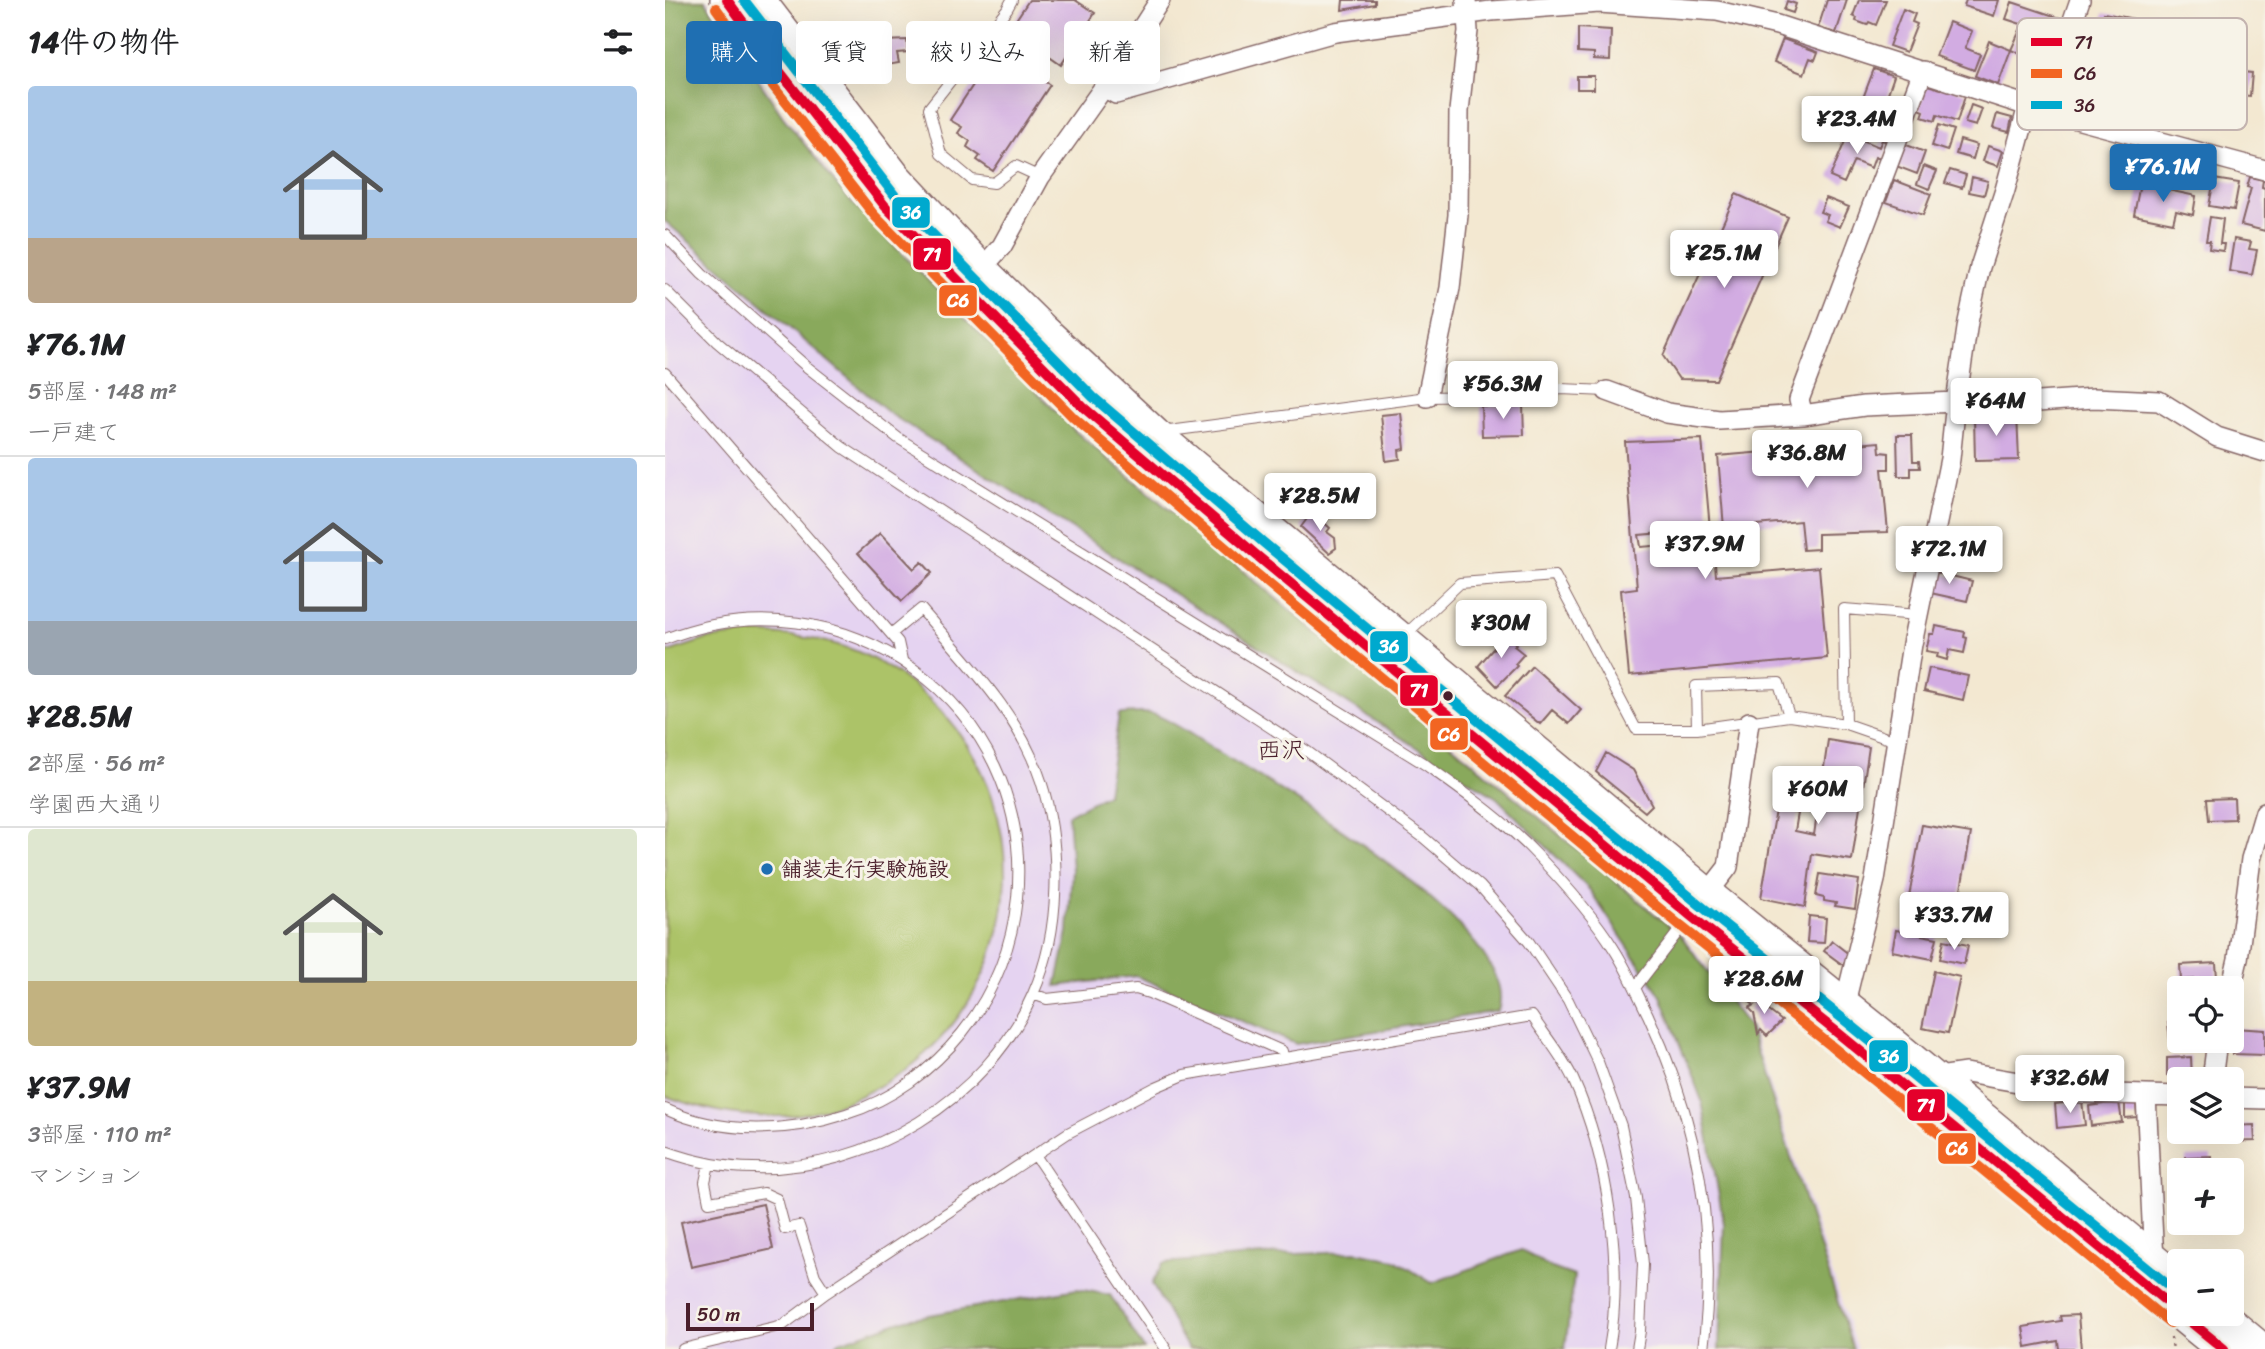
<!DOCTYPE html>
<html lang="ja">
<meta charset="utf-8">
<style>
:root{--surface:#fff;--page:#f2f2f2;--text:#202124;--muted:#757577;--line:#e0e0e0;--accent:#1f6fb2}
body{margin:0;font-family:Sriracha,"Klee One",sans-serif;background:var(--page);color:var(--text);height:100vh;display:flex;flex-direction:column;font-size:26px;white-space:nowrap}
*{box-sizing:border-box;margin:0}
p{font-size:23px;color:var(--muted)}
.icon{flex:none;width:38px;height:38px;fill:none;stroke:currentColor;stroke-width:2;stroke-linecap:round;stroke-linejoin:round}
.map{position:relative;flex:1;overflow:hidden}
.details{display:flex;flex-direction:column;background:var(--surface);width:665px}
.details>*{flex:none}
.guide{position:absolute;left:21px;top:21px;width:665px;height:63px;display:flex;gap:14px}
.tools{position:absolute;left:1502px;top:976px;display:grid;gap:14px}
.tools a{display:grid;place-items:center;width:77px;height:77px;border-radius:7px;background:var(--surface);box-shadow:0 7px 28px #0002;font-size:35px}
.scale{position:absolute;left:21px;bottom:18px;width:128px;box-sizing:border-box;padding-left:7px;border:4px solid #4a1f2b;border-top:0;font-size:19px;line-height:24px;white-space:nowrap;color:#4a1f2b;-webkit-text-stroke:5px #f7f3e8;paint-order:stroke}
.price{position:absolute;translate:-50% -60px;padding:0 16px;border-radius:7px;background:#fff;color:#222;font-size:23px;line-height:46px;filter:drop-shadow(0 2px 4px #0008)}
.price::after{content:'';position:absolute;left:50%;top:42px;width:21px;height:16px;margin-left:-10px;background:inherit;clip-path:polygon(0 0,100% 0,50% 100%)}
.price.on{background:var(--accent);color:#fff}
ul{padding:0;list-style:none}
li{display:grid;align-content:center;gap:14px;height:371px;padding:0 28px}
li+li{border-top:2px solid var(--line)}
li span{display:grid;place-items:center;height:217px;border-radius:7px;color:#555}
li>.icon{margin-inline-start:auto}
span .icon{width:126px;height:126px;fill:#fffc;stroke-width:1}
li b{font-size:30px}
h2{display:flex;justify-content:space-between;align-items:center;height:84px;padding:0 28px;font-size:30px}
.pill{padding:0 24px;border-radius:7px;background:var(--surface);box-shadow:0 7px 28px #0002;font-size:24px;line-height:63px}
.pill.on{background:var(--accent);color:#fff}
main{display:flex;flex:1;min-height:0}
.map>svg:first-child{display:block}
</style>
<main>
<section class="details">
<h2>14件の物件<svg class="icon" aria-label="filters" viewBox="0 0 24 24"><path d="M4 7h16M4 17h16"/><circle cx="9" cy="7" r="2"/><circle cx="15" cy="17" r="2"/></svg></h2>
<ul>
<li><span style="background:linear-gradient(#a9c7e8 70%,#b9a48a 0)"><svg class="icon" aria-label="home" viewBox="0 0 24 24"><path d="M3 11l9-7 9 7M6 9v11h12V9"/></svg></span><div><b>¥76.1M</b><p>5部屋 · 148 m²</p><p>一戸建て</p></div></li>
<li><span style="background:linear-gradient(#a9c7e8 75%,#9aa5b1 0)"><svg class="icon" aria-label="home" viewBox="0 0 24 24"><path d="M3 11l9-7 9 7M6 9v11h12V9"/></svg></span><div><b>¥28.5M</b><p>2部屋 · 56 m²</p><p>学園西大通り</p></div></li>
<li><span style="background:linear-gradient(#dfe7d0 70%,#c2b280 0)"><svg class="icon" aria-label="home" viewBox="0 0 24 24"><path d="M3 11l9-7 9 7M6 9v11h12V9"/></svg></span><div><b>¥37.9M</b><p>3部屋 · 110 m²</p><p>マンション</p></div></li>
</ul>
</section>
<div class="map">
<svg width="1600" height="1349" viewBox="0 0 1600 1349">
<rect width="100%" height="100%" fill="#f7f3e8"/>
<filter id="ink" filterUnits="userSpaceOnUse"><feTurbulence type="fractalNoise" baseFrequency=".0143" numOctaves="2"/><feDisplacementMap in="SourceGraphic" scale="14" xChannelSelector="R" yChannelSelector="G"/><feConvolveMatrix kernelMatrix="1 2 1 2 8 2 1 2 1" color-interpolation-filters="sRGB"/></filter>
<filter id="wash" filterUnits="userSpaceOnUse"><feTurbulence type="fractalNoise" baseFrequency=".00686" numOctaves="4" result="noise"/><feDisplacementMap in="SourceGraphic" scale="28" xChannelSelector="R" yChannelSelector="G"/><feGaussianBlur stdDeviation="1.57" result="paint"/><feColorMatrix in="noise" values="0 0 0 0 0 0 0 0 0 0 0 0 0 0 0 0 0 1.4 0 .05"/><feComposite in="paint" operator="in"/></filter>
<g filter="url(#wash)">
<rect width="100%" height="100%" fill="#f3e8d1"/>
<path fill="#e5d3f1" d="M 0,0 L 43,0 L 120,116 L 181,193 L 413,431 L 1018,935 L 1086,1025 L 1192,1349 L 0,1349 Z"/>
<path fill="#acc368" stroke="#7b714a" stroke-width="2" d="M 88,633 C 118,634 147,637 177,646 C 213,657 248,682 274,709 C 375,816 358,986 237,1072 C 206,1093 168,1110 130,1115 C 85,1120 43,1111 0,1096 L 0,653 L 42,639 Z"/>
<path fill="#89a95c" stroke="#6a6444" stroke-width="2" d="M 0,0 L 40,0 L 118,117 L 179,194 L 411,432 L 1016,936 L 1084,1027 L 1188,1349 L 1054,1349 L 1059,1224 L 1037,1101 L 996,996 L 924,889 L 832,798 L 224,413 L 0,221 Z
M 454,714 C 465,714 481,711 491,715 C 510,722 541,745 560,756 C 618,791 860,933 833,1011 L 631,1044 L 471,976 L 391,986 L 403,932 L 407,870 L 403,815 L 442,794 Z
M 856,1250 L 887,1268 L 909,1276 L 900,1349 L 523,1349 L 487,1284 L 498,1263 L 599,1255 L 692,1252 L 730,1260 L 767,1283 Z
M 412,1289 L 445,1295 L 479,1349 L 168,1349 L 174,1342 L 242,1319 Z"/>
<g id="blocks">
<path fill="#d2ace2" d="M 364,0 L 410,0 L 430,13 L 396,65 L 383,56 L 370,75 L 385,85 L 328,171 L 312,160 L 315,156 L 302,147 L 305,141 L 293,133 L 297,127 L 285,120 Z
M 678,0 L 710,0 L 710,4 L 677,10 Z
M 1162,0 L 1182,0 L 1171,33 L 1153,28 Z
M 1194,0 L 1221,0 L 1211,25 L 1204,22 L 1202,25 L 1191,21 L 1192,18 L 1188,16 Z
M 1301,0 L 1334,0 L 1329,16 L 1299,6 Z
M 1122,1 L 1131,4 L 1128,13 L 1119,10 Z
M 1347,2 L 1395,18 L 1389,35 L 1341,19 Z
M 1238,9 L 1250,14 L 1247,22 L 1252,24 L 1241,52 L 1224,46 Z
M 1439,13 L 1494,24 L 1489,50 L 1434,39 Z
M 1284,22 L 1307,31 L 1300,48 L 1315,54 L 1309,70 L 1271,56 Z
M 913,28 L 946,30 L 945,60 L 929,59 L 929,53 L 913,52 Z
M 1355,30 L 1390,45 L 1381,65 L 1346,50 Z
M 1118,39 L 1153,52 L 1150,60 L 1145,58 L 1139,74 L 1109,62 Z
M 242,40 L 243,52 L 232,53 L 234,63 L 197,69 L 188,59 L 192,49 L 211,47 L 219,41 Z
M 1324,41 L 1346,50 L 1333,85 L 1310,76 Z
M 1209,69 L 1229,76 L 1216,113 L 1195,106 Z
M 1546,69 L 1587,73 L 1585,96 L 1544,92 Z
M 912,76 L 929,76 L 929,89 L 912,89 Z
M 1262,85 L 1276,89 L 1277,85 L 1301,93 L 1292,122 L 1272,115 L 1270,121 L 1257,117 L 1259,111 L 1254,109 Z
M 1306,105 L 1317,109 L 1311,126 L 1300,123 Z
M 1332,114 L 1347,118 L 1344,132 L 1328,128 Z
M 1274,125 L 1289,130 L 1282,151 L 1267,146 Z
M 1183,134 L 1214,147 L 1217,140 L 1225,143 L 1218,160 L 1210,157 L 1206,168 L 1189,161 L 1179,183 L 1165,177 Z
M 1295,140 L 1312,145 L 1308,159 L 1291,154 Z
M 1239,144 L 1260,152 L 1252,174 L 1231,166 Z
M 1323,146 L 1338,151 L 1333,166 L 1318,161 Z
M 1259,166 L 1272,171 L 1264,189 L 1252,184 Z
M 1285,170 L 1301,175 L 1297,188 L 1280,183 Z
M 1307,177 L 1323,181 L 1319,195 L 1304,192 Z
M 1585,177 L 1598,180 L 1597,187 L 1600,188 L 1600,231 L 1576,225 L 1586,188 L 1582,187 Z
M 1549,179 L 1574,183 L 1569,210 L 1544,206 Z
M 1229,180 L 1266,194 L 1258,215 L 1221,202 Z
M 1475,184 L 1531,196 L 1528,215 L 1511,211 L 1508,223 L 1469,215 Z
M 1071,194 L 1123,217 L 1051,380 L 1014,379 L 998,356 Z
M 1161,198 L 1184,207 L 1175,227 L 1160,221 L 1163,215 L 1155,212 Z
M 1545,217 L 1558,219 L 1555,244 L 1559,244 L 1558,251 L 1544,249 L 1545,241 L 1541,241 Z
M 1569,239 L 1586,242 L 1584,249 L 1592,250 L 1587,275 L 1564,271 Z
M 858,405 L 859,435 L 817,436 L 816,406 Z
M 736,413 L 740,449 L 734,450 L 735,459 L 721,461 L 716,415 Z
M 1352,414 L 1354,460 L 1310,461 L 1309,415 Z
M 1232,435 L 1247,435 L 1248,461 L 1254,461 L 1255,468 L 1246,468 L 1246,476 L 1233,476 Z
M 1037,439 L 1045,529 L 974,535 L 976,547 L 1048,541 L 1051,576 L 1154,567 L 1162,658 L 964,676 L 956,590 L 972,588 L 960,442 Z
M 1214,442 L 1215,452 L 1224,453 L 1224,469 L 1217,469 L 1223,532 L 1153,534 L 1153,549 L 1138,550 L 1135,521 L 1059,528 L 1053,456 Z
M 647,512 L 665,528 L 662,532 L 670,538 L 671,548 L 664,553 L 636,527 Z
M 215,533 L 249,569 L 257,562 L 267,573 L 237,601 L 193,553 Z
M 1266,571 L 1307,581 L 1302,601 L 1261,592 Z
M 1271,626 L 1300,632 L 1299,637 L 1302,638 L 1299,653 L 1284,650 L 1282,660 L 1272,657 L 1273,653 L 1261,651 L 1265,634 L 1269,634 Z
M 841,634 L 851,644 L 849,646 L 859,654 L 850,664 L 852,666 L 832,686 L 813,666 Z
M 867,666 L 916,710 L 904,724 L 887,710 L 875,724 L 840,696 Z
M 1264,668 L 1303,676 L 1298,700 L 1259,691 Z
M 1163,740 L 1204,747 L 1187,860 L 1147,854 L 1140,907 L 1096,898 L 1111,810 L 1133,813 L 1130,831 L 1149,835 Z
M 941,753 L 968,770 L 987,805 L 980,812 L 931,772 Z
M 1569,798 L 1570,819 L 1544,820 L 1542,799 Z
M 1257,825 L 1306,833 L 1293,906 L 1244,897 Z
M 1155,874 L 1194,880 L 1190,909 L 1170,906 L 1171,903 L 1159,901 L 1159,898 L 1151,896 Z
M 1144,916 L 1161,918 L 1159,943 L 1142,942 Z
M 1231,930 L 1272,938 L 1267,959 L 1227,951 Z
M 1279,940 L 1303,945 L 1299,964 L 1275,959 Z
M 1167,941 L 1185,955 L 1178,965 L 1159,951 Z
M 1551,963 L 1552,978 L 1516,980 L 1515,965 Z
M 1269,971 L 1295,977 L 1283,1033 L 1257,1028 Z
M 1507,989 L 1514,989 L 1514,1006 L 1508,1007 Z
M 1092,994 L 1102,1004 L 1099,1007 L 1117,1021 L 1102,1036 L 1096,1030 L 1093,1034 L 1089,1013 L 1084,1008 L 1089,1005 L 1085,1002 Z
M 1514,1022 L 1514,1040 L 1505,1041 L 1503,1023 Z
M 1569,1028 L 1600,1030 L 1600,1055 L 1568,1054 Z
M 1526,1057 L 1527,1078 L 1505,1079 L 1505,1076 L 1502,1075 L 1502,1058 Z
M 1417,1101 L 1420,1125 L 1392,1128 L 1390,1104 Z
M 1454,1102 L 1457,1122 L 1426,1126 L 1424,1106 Z
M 1460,1103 L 1471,1103 L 1472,1117 L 1460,1118 Z
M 1589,1125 L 1590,1141 L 1562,1142 L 1562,1132 L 1566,1132 L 1566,1126 Z
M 1546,1156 L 1546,1171 L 1521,1171 L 1521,1157 Z
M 98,1204 L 108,1249 L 26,1267 L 16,1222 Z
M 1413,1315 L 1416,1349 L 1394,1349 L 1393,1341 L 1361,1347 L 1358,1327 L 1396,1321 L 1395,1316 Z"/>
</g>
</g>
<g filter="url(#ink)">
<use href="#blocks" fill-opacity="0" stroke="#856565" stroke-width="2"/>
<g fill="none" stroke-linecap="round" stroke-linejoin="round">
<g stroke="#856565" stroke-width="12">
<path id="service" d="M 347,0 L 342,9 L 264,108 L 276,154 L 307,180 L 329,183 L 351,166 L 375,177
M 0,235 L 37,274 L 142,367 L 233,438 L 761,765 C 800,793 839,820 872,855 C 899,883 928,915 949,949 C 962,969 972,993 983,1015 C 1032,1120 1053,1233 1038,1349
M 0,290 L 52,342 L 177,447 L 643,752 L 759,838 L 815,886 L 864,942 L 903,1000 L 933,1062 L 956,1126 L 971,1198 L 978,1264 L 975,1331 L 972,1349
M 0,373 L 233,642 L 237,660
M 497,432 L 762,397 L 823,396 L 896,389 L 942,391
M 739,636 L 795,583 L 890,576 L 971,729 L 1032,729 L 1124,716 L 1181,724
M 0,639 C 177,569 371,704 352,898 C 347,947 328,994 297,1033 C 267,1070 227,1100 181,1114 C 123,1133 57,1135 0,1109
M 1032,729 L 1031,686 L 1114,683 L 1124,716
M 1230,741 L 1181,724 L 1179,609 L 1253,615
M 970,988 L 1023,919
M 368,994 L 382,999 L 471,989 L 484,993 L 617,1051 L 618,1058
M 0,1151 C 28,1161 58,1168 88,1168 C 202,1172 322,1100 368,994 C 396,931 397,846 376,781 C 354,713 301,662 256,609 L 226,634
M 370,1155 L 501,1349
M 44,1164 L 40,1182 L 44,1202 L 99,1193 L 112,1199 L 120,1229 L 134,1226 L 150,1276 L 161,1293
M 18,1349 L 118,1325 L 161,1293 L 403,1133 L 491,1087 L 519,1075 L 867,1016 C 880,1036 898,1057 908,1079 C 943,1156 959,1266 944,1349"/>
</g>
<g stroke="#856565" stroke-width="22">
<path id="minor" d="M 439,87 L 451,94 L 670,32 L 826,11 L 934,3 L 1052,11 L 1112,25 L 1363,106 L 1600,170
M 1377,109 L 1415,0
M 309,277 L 337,246 L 375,177 L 439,87 L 495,0
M 942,391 L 1002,413 L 1054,420 L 1138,415 L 1199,406 L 1291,402 L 1346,404 L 1429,398 L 1494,401 L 1552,437 L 1600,452
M 762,397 L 785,288 L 793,215 L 794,111 L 803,31 L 801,0
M 1138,415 L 1134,400 L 1258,71
M 1036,902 L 1063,867 L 1084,722
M 1566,989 L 1573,959 L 1586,859 L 1600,812
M 1178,1011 L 1210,880 L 1247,644 L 1285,459 L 1291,402 L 1303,322 L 1315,267 L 1340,190 L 1363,106
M 1267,1078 L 1301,1073 L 1416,1093 L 1514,1096
M 1547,1080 L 1552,1041
M 1481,1095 L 1489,1262
M 1566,1098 L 1600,1099"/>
</g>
<g stroke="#856565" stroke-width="36">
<path id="trunk" d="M 62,0 L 105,59 L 220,206 L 418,407 L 590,554 L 1026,916 L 1173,1033 L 1514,1312
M 93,0 L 229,177 L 316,270 L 378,331 L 490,435 L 1042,895 L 1226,1043 L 1514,1282
M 1516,1314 L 1559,1349
M 1553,1314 L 1595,1349"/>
</g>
<path stroke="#856565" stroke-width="2.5" stroke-dasharray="2 5" stroke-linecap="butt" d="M 1506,1338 L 1508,1349"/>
<use href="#service" stroke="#fff" stroke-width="10"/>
<use href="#minor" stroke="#fff" stroke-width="19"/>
<use href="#trunk" stroke="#fff" stroke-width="33"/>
<g stroke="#f7f3e8" stroke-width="16">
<path id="bus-1" d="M 62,0 L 105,59 L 220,206 L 418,407 L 590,554 L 1026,916 L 1173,1033 L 1514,1312
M 1516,1314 L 1559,1349"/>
</g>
<g stroke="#f7f3e8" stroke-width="16">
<path id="bus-2" d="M 51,8 L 94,68 L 209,215 L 409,418 L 581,565 L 1017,927 L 1164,1044 L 1505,1323"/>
</g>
<g stroke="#f7f3e8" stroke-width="16">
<path id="bus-3" d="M 79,0 L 231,197 L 428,397 L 599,543 L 1035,905 L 1182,1022 L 1514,1294"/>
</g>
<use href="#bus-1" stroke="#e4002b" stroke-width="10"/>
<use href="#bus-2" stroke="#f26522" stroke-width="10"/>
<use href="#bus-3" stroke="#00a9ce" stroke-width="10"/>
</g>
</g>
<circle fill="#4a1f2b" stroke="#f7f3e8" stroke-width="2.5" cx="783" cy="696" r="6"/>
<circle fill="#1f6fb2" stroke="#f7f3e8" stroke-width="2.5" cx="102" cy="869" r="7"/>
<g text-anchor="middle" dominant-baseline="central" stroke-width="6" stroke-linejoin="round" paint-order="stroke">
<g font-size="21" font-weight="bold" fill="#4a1f2b" stroke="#f7f3e8" text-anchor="start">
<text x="116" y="869">舗装走行実験施設</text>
</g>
<g font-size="24" fill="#4a1f2b" stroke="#f7f3e8">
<text x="616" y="750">西沢</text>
</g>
</g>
<rect x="1352" y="18" width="230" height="112" rx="10" fill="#f7f3e8" stroke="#c3b3af" stroke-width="2"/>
<rect x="1366" y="38" width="31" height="8" fill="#e4002b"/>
<rect x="1366" y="69" width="31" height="9" fill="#f26522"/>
<rect x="1366" y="101" width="31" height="8" fill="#00a9ce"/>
<g font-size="19" fill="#4a1f2b">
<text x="1409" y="49">71</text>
<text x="1409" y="80">C6</text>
<text x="1409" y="112">36</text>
</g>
<g stroke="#f7f3e8" stroke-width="2.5">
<rect x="226" y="196" width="40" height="33" rx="7" fill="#00a9ce"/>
<rect x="247" y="237" width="40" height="34" rx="7" fill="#e4002b"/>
<rect x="273" y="284" width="40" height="33" rx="7" fill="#f26522"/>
<rect x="704" y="630" width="40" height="33" rx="7" fill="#00a9ce"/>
<rect x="734" y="674" width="40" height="33" rx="7" fill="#e4002b"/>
<rect x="764" y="717" width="40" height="34" rx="7" fill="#f26522"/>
<rect x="1203" y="1039" width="41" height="34" rx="7" fill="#00a9ce"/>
<rect x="1241" y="1088" width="40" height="34" rx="7" fill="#e4002b"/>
<rect x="1272" y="1132" width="40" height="33" rx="7" fill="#f26522"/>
</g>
<g font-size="19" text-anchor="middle" font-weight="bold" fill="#fff">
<text x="246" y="219">36</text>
<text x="267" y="261">71</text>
<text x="293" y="307">C6</text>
<text x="724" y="653">36</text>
<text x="754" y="697">71</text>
<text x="784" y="741">C6</text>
<text x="1224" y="1063">36</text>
<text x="1261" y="1112">71</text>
<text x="1292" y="1155">C6</text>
</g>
</svg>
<div class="tools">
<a><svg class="icon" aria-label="locate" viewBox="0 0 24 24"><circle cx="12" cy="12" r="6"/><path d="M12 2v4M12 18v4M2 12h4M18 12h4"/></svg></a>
<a><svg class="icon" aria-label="layers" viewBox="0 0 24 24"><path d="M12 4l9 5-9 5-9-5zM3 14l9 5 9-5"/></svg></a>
<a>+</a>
<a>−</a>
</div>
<div class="scale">50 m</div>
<b class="price" style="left:1192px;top:156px">¥23.4M</b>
<b class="price on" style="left:1498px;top:204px">¥76.1M</b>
<b class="price" style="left:1059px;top:290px">¥25.1M</b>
<b class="price" style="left:838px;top:421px">¥56.3M</b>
<b class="price" style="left:1331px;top:438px">¥64M</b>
<b class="price" style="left:1142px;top:490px">¥36.8M</b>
<b class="price" style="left:655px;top:533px">¥28.5M</b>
<b class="price" style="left:1040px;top:581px">¥37.9M</b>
<b class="price" style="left:1284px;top:586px">¥72.1M</b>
<b class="price" style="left:836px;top:660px">¥30M</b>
<b class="price" style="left:1153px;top:826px">¥60M</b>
<b class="price" style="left:1289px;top:952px">¥33.7M</b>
<b class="price" style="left:1099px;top:1016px">¥28.6M</b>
<b class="price" style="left:1405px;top:1115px">¥32.6M</b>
<div class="guide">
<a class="pill on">購入</a>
<a class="pill">賃貸</a>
<a class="pill">絞り込み</a>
<a class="pill">新着</a>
</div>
</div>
</main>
